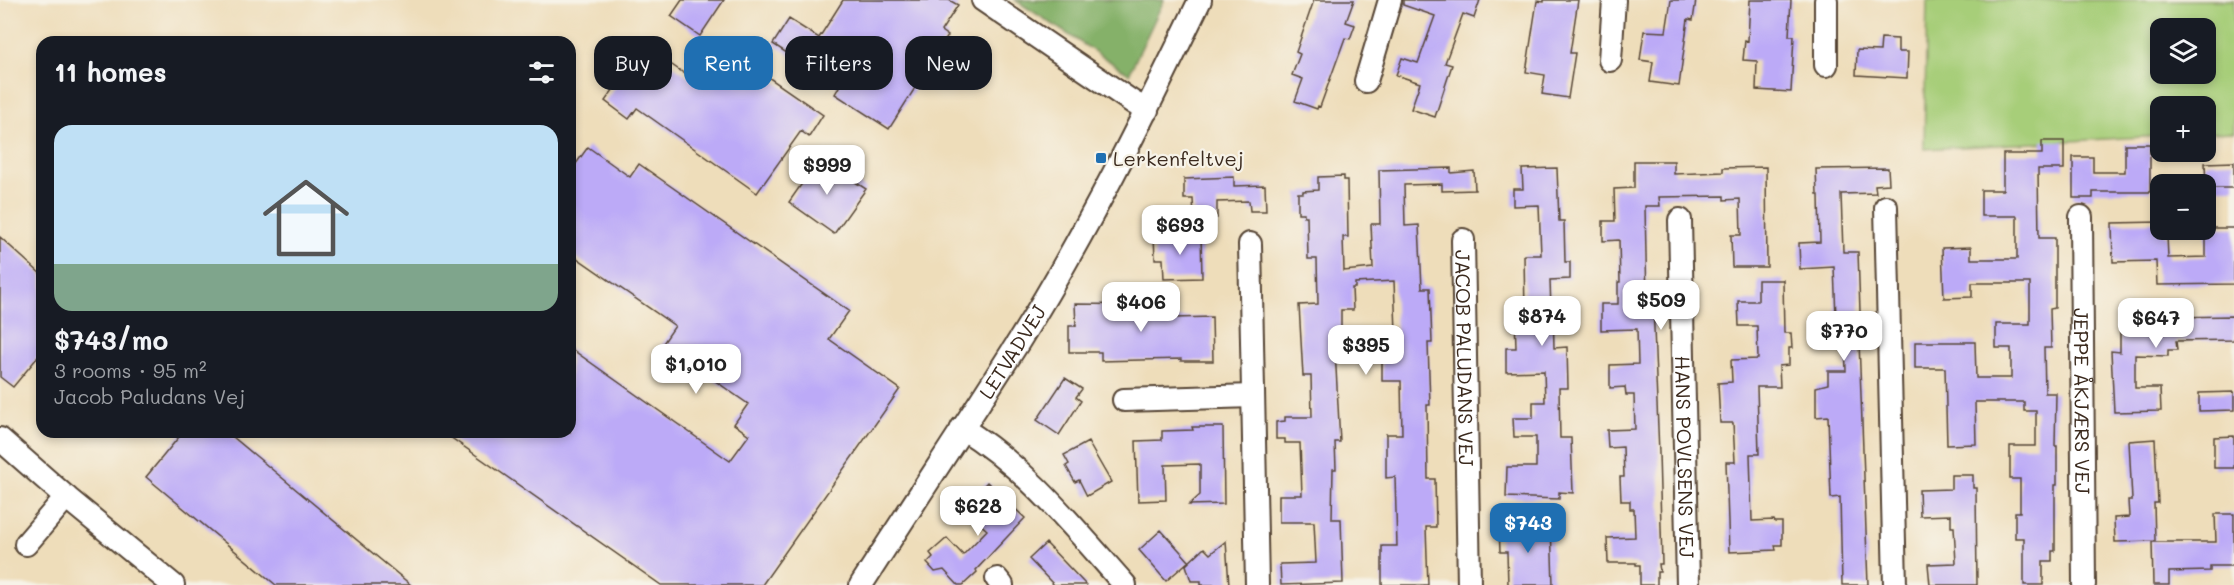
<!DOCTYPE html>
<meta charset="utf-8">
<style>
:root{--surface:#171b24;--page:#242831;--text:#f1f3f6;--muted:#9ea1a6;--line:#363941;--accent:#1f6fb2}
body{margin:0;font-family:Mali,sans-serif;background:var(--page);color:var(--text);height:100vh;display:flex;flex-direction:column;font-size:22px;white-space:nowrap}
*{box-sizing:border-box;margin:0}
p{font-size:20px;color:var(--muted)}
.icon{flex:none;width:33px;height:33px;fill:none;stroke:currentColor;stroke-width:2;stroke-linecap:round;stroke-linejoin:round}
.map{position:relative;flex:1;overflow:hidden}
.panel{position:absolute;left:36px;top:36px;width:540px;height:402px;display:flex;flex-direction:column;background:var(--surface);border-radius:18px;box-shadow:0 3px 9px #0003}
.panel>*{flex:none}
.banner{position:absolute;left:594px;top:36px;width:570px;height:54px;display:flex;gap:12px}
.buttons{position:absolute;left:2150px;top:18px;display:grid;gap:12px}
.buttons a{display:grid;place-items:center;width:66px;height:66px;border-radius:12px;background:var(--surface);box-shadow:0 3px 9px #0003;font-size:30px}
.price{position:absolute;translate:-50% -51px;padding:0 14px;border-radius:12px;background:#fff;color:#222;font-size:20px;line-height:39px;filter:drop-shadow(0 2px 3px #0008)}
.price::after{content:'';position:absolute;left:50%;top:36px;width:18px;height:14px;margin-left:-9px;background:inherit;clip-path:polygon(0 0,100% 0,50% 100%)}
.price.selected{background:var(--accent);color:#fff}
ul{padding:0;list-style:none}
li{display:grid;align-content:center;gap:12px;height:318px;padding:0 18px}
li+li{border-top:2px solid var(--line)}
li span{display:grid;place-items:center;height:186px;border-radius:18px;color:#555}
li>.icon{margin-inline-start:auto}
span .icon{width:108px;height:108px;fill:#fffc;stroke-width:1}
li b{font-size:26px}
h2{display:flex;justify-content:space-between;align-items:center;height:72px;padding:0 18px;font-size:26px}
.chip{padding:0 21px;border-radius:18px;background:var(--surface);box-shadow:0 3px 9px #0003;font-size:21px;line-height:54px}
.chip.selected{background:var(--accent);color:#fff}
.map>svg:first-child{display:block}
</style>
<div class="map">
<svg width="2234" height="585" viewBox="0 0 2234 585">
<rect width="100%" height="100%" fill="#f7f3e8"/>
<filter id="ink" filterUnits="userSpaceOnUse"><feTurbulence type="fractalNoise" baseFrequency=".0167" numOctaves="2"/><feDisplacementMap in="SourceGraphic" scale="12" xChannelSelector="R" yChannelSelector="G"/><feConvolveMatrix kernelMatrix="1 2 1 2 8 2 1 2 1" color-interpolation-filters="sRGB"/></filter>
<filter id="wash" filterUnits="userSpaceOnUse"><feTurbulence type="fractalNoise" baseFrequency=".008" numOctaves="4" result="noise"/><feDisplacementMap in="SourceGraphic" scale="24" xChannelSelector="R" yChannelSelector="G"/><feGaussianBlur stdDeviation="1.35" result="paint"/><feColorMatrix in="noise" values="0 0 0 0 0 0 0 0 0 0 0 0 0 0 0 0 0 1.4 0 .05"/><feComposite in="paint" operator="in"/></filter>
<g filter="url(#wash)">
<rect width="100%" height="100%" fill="#eeddba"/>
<path fill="#a7ce79" stroke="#717c4c" stroke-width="1.5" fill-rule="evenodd" d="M 1927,0 L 2234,0 L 2234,132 L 2205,133 L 2205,106 L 2160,106 L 2160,136 L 1924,149 ZM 2160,28 L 2205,28 L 2205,74 L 2160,74 Z"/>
<path fill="#85b169" stroke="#606e44" stroke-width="1.5" d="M 1015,0 L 1164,0 L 1129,74 Z"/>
<g id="blocks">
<path fill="#bcaaf7" d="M 682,0 L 724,0 L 700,36 L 671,16 Z
M 843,0 L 949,0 L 958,5 L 941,31 L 948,36 L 889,129 L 835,94 L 839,87 L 773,44 L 789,19 L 819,38 Z
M 1314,0 L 1354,0 L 1346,22 L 1355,25 L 1350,39 L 1345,38 L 1320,107 L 1318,106 L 1317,109 L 1295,101 L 1303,79 L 1292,75 L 1300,54 L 1296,52 Z
M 1403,0 L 1480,0 L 1474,18 L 1463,14 L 1445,63 L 1452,65 L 1435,117 L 1411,109 L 1420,83 L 1396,75 L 1402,58 L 1418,63 L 1435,16 L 1403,5 Z
M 1544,0 L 1578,0 L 1570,53 L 1575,53 L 1568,98 L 1542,94 L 1545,75 L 1526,72 L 1537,1 L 1544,2 Z
M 1671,0 L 1696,0 L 1693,20 L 1688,19 L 1679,86 L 1650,82 L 1653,62 L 1640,60 L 1644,31 L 1666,32 Z
M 1750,0 L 1791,0 L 1789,36 L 1794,36 L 1791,92 L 1756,90 L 1757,61 L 1743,60 L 1745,40 L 1748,41 Z
M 1881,38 L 1898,39 L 1898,52 L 1908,52 L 1907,78 L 1856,75 L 1857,50 L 1880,51 Z
M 713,39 L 823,115 L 809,137 L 801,131 L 757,193 L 637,108 L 629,119 L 605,101 L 637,57 L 661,75 L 669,63 L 688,76 Z
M 2042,141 L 2064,141 L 2064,169 L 2038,169 L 2039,238 L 2055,238 L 2055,308 L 2050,309 L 2051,348 L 2044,348 L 2045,393 L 2056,393 L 2055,446 L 2057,446 L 2057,485 L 2055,485 L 2055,551 L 2052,551 L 2052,561 L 2043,561 L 2043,585 L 2024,585 L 2024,538 L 2015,538 L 2015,512 L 2020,512 L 2020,479 L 2010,479 L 2010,446 L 2036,446 L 2036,411 L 2024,411 L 2024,402 L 1975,402 L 1976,444 L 1947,445 L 1945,368 L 1915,368 L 1915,342 L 1975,342 L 1976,378 L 2011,378 L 2011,348 L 1996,348 L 1996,324 L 2030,324 L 2030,283 L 1972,283 L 1972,297 L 1944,298 L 1942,248 L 1971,247 L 1971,259 L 2017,259 L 2017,216 L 1981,216 L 1981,190 L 2003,190 L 2003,154 L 2042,154 Z
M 2125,144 L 2150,144 L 2150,192 L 2093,192 L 2093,198 L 2073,198 L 2073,157 L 2093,157 L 2093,172 L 2125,172 Z
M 588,147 L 630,177 L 639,164 L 849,311 L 829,339 L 900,389 L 762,585 L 661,585 L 443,432 L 570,432 L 570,348 L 730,461 L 749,435 L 734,424 L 748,404 L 681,357 L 675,365 L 657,352 L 675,326 L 570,253 L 570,172 Z
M 1634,161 L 1674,161 L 1674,174 L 1723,172 L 1723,168 L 1766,167 L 1767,267 L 1732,267 L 1731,235 L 1741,235 L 1740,199 L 1724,200 L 1724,196 L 1659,197 L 1660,206 L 1645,206 L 1647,303 L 1653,303 L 1659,453 L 1662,564 L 1659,564 L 1660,572 L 1657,572 L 1657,585 L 1640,585 L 1640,565 L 1636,565 L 1636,563 L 1608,563 L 1607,538 L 1635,537 L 1634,509 L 1630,509 L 1630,501 L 1621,501 L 1620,477 L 1624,477 L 1623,447 L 1608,448 L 1607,430 L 1635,429 L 1634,395 L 1626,395 L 1625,387 L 1610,388 L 1610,365 L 1638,364 L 1637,329 L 1601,330 L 1601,304 L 1618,304 L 1618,282 L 1620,282 L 1619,240 L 1603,241 L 1603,221 L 1615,221 L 1614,189 L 1634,188 Z
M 817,162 L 823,167 L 826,163 L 866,189 L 834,234 L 789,202 Z
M 2234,162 L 2234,188 L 2206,188 L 2205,163 Z
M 1451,168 L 1451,173 L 1474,171 L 1475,190 L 1442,191 L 1442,184 L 1404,185 L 1405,226 L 1419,225 L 1422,288 L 1430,288 L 1432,343 L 1428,343 L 1430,405 L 1427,405 L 1428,479 L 1435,479 L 1436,527 L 1426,527 L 1428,585 L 1382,585 L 1382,546 L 1397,546 L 1395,477 L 1386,478 L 1386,434 L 1402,434 L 1401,381 L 1382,381 L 1382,357 L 1397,357 L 1394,281 L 1355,283 L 1355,288 L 1352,288 L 1353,310 L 1341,310 L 1341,330 L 1334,331 L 1340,442 L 1335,442 L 1336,469 L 1333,469 L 1332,519 L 1341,519 L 1343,583 L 1281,585 L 1280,564 L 1316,563 L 1314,522 L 1279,522 L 1279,495 L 1302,495 L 1300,443 L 1285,443 L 1285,439 L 1276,439 L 1276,422 L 1285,421 L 1285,417 L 1312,417 L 1311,376 L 1303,376 L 1299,305 L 1318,304 L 1317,259 L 1308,259 L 1307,216 L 1304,216 L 1304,213 L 1298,213 L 1298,193 L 1303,193 L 1303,191 L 1318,190 L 1318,177 L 1344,176 L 1344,180 L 1347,180 L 1348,237 L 1343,237 L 1344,271 L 1373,268 L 1371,224 L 1380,224 L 1379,170 Z
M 1557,168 L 1559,221 L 1564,221 L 1565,262 L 1570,262 L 1570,279 L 1550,280 L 1551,310 L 1553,310 L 1554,348 L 1567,347 L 1568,388 L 1559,388 L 1560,438 L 1571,438 L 1573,493 L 1559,492 L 1559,499 L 1506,497 L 1507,467 L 1536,467 L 1536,437 L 1514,437 L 1513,418 L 1533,418 L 1533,402 L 1545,402 L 1544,371 L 1506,372 L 1506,348 L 1516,348 L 1515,316 L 1525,316 L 1524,255 L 1541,255 L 1539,205 L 1513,206 L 1513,189 L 1523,189 L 1522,169 Z
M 1888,168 L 1889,184 L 1875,185 L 1876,193 L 1841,194 L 1843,252 L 1858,252 L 1861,341 L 1859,341 L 1868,585 L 1842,585 L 1840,497 L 1831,498 L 1828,416 L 1816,417 L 1816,387 L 1828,384 L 1828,371 L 1846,371 L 1845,341 L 1827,342 L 1826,317 L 1836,317 L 1834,267 L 1800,269 L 1799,243 L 1820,242 L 1819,195 L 1817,195 L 1816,169 Z
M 1234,177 L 1234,186 L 1265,185 L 1266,211 L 1250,211 L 1249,201 L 1217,202 L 1217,218 L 1194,218 L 1193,199 L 1184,199 L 1184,179 Z
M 2160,222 L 2160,230 L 2164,230 L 2164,235 L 2167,235 L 2168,258 L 2206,257 L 2206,228 L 2234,228 L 2234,284 L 2157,285 L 2156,261 L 2113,262 L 2112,223 Z
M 1201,234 L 1202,278 L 1164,279 L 1163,259 L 1155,259 L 1154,236 Z
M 0,237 L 42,275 L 42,352 L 13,387 L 0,377 Z
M 1758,280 L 1783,280 L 1784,333 L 1791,333 L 1792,348 L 1789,348 L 1789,365 L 1779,366 L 1780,387 L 1757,387 L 1759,454 L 1750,454 L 1752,521 L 1774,520 L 1775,522 L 1782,522 L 1782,545 L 1775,545 L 1776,550 L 1729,552 L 1726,462 L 1735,462 L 1733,423 L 1720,423 L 1718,383 L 1732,382 L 1731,360 L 1758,359 L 1757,326 L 1739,326 L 1738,301 L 1758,301 Z
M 1173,299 L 1174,318 L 1212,317 L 1213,361 L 1181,361 L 1181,359 L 1101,361 L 1101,352 L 1069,352 L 1069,326 L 1076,326 L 1075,304 L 1154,305 L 1153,300 Z
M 2145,304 L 2167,304 L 2167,316 L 2172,317 L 2234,316 L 2234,340 L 2176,341 L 2177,350 L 2168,350 L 2168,356 L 2135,355 L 2135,388 L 2160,388 L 2161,411 L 2114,412 L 2111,351 L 2120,352 L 2120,313 L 2145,314 Z
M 1065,378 L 1082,389 L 1076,397 L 1081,401 L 1059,435 L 1037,420 Z
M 2234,392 L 2234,410 L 2199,411 L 2199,393 Z
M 1192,427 L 1223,427 L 1224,504 L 1189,505 L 1200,495 L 1200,464 L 1165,465 L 1166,500 L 1138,501 L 1136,441 L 1162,440 L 1162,431 L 1193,430 Z
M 183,432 L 227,432 L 411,585 L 276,585 L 146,477 Z
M 2234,436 L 2234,468 L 2214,468 L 2214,437 Z
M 2155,439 L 2158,503 L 2154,503 L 2155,541 L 2115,542 L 2114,518 L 2129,517 L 2128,500 L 2132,500 L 2129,441 Z
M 1088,442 L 1111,482 L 1087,496 L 1079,480 L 1075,482 L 1066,466 L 1069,464 L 1064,455 Z
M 1951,475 L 1973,475 L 1973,488 L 1976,488 L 1977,585 L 1930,585 L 1928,564 L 1956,563 L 1954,527 L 1951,527 L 1951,515 L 1920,516 L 1919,490 L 1951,489 Z
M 987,482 L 1025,518 L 976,570 L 977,572 L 963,585 L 958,585 L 944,570 L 935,572 L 927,563 L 933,557 L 930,553 L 947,538 L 963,555 L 987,530 L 978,522 L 986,515 L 970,500 Z
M 2215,514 L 2234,514 L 2234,566 L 2210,566 L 2210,571 L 2169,572 L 2169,585 L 2153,585 L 2152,542 L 2216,542 Z
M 1551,525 L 1553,585 L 1508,585 L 1507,552 L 1500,552 L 1499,526 Z
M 1161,530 L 1189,561 L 1166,581 L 1139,550 Z
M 1226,541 L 1229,585 L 1201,585 L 1201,581 L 1191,581 L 1186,565 L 1204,548 L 1210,554 Z
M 1046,543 L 1086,585 L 1054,585 L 1029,559 Z"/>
</g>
</g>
<g filter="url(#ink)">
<use href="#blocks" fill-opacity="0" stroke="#564535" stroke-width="1.5"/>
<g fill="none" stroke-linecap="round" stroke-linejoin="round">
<g stroke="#564535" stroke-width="26">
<g id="minor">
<path d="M 983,0 L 1134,103 L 1147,110"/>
<path d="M 1826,0 L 1826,65"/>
<path d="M 1610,60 L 1614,0"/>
<path d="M 1366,81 L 1390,0"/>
<path d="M 1886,207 L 1895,585"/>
<path id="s1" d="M 2081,217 L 2084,585"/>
<path id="s2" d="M 1680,220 L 1688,585"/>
<path id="s3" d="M 1463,240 L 1469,585"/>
<path d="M 1250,244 L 1257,585"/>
<path d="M 1124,400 L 1253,396"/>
<path d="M 962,428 C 1027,468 1075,529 1125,585"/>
<path d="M 0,439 L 66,497 L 173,585"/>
<path d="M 26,544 L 66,497"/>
<path d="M 997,579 L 1002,585"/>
<path id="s4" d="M 861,585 C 913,504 967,423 1019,341 C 1087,232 1144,116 1200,0"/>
</g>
</g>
<use href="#minor" stroke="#fff" stroke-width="22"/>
</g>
</g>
<rect fill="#1f6fb2" stroke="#f7f3e8" stroke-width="2" x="1095" y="152" width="12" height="12" rx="3"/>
<g text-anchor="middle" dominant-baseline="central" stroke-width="4.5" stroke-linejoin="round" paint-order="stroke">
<g font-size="20" fill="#3b2a1e" stroke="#f7f3e8" text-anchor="start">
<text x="1113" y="158">Lerkenfeltvej</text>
</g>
<g font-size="20" fill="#3b2a1e" stroke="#f7f3e8">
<text stroke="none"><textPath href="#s4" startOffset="278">LETVADVEJ</textPath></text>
<text stroke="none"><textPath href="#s3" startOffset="118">JACOB PALUDANS VEJ</textPath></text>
<text stroke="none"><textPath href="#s1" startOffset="184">JEPPE ÅKJÆRS VEJ</textPath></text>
<text stroke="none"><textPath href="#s2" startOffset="237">HANS POVLSENS VEJ</textPath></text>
</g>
</g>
</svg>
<div class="buttons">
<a><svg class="icon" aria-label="layers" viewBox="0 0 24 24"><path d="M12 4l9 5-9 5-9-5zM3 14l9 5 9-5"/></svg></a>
<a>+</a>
<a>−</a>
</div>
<b class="price" style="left:827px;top:196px">$999</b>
<b class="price" style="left:1180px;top:256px">$693</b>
<b class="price" style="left:1661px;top:331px">$509</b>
<b class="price" style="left:1141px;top:333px">$406</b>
<b class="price" style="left:1542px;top:347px">$874</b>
<b class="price" style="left:2156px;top:349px">$647</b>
<b class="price" style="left:1844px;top:362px">$770</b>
<b class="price" style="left:1366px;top:376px">$395</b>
<b class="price" style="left:696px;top:395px">$1,010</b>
<b class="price" style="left:978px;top:537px">$628</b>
<b class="price selected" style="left:1528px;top:554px">$743</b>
<div class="banner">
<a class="chip">Buy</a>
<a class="chip selected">Rent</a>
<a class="chip">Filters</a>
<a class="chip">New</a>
</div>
<section class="panel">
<h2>11 homes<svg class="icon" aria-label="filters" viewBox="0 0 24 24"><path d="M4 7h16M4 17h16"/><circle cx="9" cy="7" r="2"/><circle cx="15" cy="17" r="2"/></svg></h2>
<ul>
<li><span style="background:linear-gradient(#bfe0f5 75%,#7fa58c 0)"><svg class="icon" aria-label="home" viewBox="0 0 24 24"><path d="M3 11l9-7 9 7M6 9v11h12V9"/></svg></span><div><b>$743/mo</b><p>3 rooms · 95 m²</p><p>Jacob Paludans Vej</p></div></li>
</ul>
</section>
</div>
